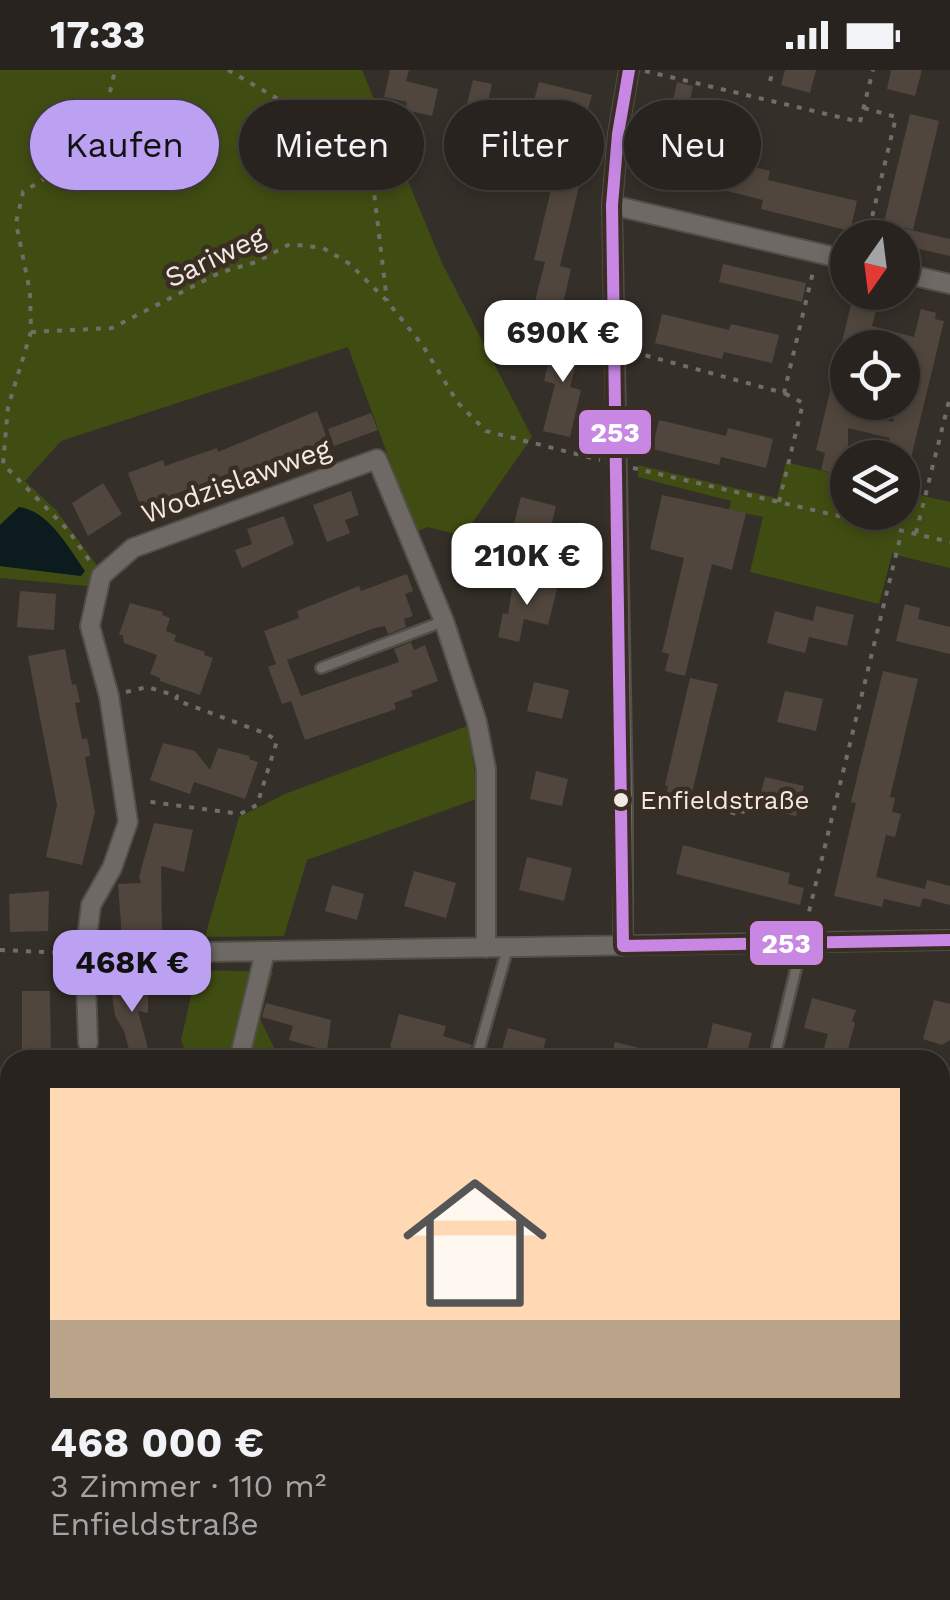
<!DOCTYPE html>
<html lang="de">
<meta charset="utf-8">
<style>
:root{--surface:#28231f;--page:#342f2c;--text:#f1f3f6;--muted:#a5a4a4;--line:#44403d;--accent:#bca0f2}
body{margin:0;font-family:"Work Sans",sans-serif;background:var(--page);color:var(--text);height:100vh;display:flex;flex-direction:column;font-size:38px;white-space:nowrap}
*{box-sizing:border-box;margin:0}
p{font-size:32px;color:var(--muted)}
.icon{flex:none;width:55px;height:55px;fill:none;stroke:currentColor;stroke-width:2;stroke-linecap:round;stroke-linejoin:round}
.map{position:relative;flex:1;overflow:hidden}
.drawer{position:absolute;left:0px;top:980px;width:950px;height:550px;display:flex;flex-direction:column;background:var(--surface);border-radius:30px 30px 0 0;box-shadow:0 5px 15px #0003,0 0 0 2px var(--line)}
.drawer>*{flex:none}
.top-card{position:absolute;left:30px;top:30px;width:890px;height:90px;display:flex;gap:20px}
.needle{width:65px;rotate:194deg}
.fabs{position:absolute;left:830px;top:150px;display:grid;gap:20px}
.fabs a{display:grid;place-items:center;width:90px;height:90px;border-radius:50%;background:var(--surface);box-shadow:0 5px 15px #0003,0 0 0 2px var(--line);font-size:50px}
.price{position:absolute;translate:-50% -85px;padding:0 22px;border-radius:20px;background:#fff;color:#222;font-size:32px;line-height:65px;filter:drop-shadow(0 2px 5px #0008)}
.price::after{content:'';position:absolute;left:50%;top:60px;width:30px;height:22px;margin-left:-15px;background:inherit;clip-path:polygon(0 0,100% 0,50% 100%)}
.price.current{background:var(--accent);color:#111}
ul{padding:0;list-style:none}
li{display:grid;align-content:center;gap:20px;height:530px;padding:0 50px}
li+li{border-top:2px solid var(--line)}
li span{display:grid;place-items:center;height:310px;border-radius:0px;color:#555}
li>.icon{margin-inline-start:auto}
span .icon{width:180px;height:180px;fill:#fffc;stroke-width:1}
li b{font-size:42px}
.pill{padding:0 35px;border-radius:45px;background:var(--surface);box-shadow:0 5px 15px #0003,0 0 0 2px var(--line);font-size:35px;line-height:90px}
.pill.current{background:var(--accent);color:#111}
.status{display:flex;justify-content:space-between;align-items:center;height:70px;padding:0 50px;background:var(--surface);direction:ltr}
.status svg{height:28px;fill:currentColor}
.map>svg:first-child{display:block}
</style>
<div class="status"><b>17:33</b><svg viewBox="0 0 49 12"><path d="M0 12V9h3v3zM5 12V6h3v6zM10 12V3h3v9zM15 12V0h3v12zM26 1h20v11H26zM47 4h2v5h-2z"/></svg></div>
<div class="map">
<svg width="950" height="1530" viewBox="0 0 950 1530">
<rect width="100%" height="100%" fill="#352f29"/>
<path fill="#404d12" d="M 0,0 L 362,0 L 442,193 L 532,367 L 463,466 L 428,457 L 416,462 L 348,277 L 61,371 L 25,411 L 56,440 L 98,497 L 87,516 L 0,508 L 0,496 L 81,506 L 19,437 L 0,455 Z
M 786,392 L 847,407 L 848,442 L 902,442 L 903,421 L 950,432 L 950,498 L 892,484 L 879,534 L 750,502 L 763,447 L 729,440 L 731,431 L 638,407 L 638,395 L 777,428 Z
M 467,656 L 479,728 L 307,790 L 284,866 L 205,867 L 239,747 L 285,724 Z
M 197,900 L 273,902 L 259,947 L 280,990 L 188,990 L 181,970 Z
M 950,1478 L 950,1530 L 879,1530 L 890,1520 L 940,1520 L 940,1488 Z
M 40,1520 L 360,1520 L 361,1528 L 366,1530 L 9,1530 Z
M 371,1520 L 736,1520 L 738,1530 L 372,1530 Z"/>
<path fill="#0c1b1e" d="M 19,437 C 49,441 68,477 85,501 L 81,506 L 0,496 L 0,455 Z"/>
<path fill="#50463d" fill-rule="evenodd" d="M 390,0 L 409,0 L 406,11 L 438,19 L 432,46 L 405,40 L 407,32 L 384,27 Z
M 785,0 L 816,0 L 810,23 L 781,15 Z
M 891,0 L 922,0 L 915,26 L 887,19 Z
M 473,10 L 492,14 L 488,31 L 531,41 L 539,12 L 592,25 L 587,42 L 596,45 L 560,196 L 571,199 L 558,255 L 534,249 L 537,239 L 533,239 L 545,192 L 534,190 L 557,95 L 530,88 L 534,71 L 486,59 L 488,51 L 464,46 Z
M 677,12 L 693,16 L 679,81 L 663,77 Z
M 910,44 L 939,51 L 913,160 L 884,152 Z
M 682,79 L 770,101 L 768,110 L 857,131 L 850,161 L 761,139 L 763,130 L 674,108 Z
M 902,158 L 950,169 L 950,186 L 902,175 Z
M 723,194 L 806,213 L 802,232 L 719,212 Z
M 854,222 L 879,229 L 872,256 L 914,267 L 921,239 L 936,243 L 935,249 L 944,251 L 911,388 L 885,388 L 890,368 L 848,358 L 848,407 L 821,400 L 825,383 L 816,380 ZM 868,272 L 902,278 L 902,332 L 898,332 L 893,352 L 851,342 L 854,332 L 848,332 L 846,278 L 867,278 Z
M 662,244 L 729,260 L 731,254 L 779,265 L 772,293 L 724,282 L 722,289 L 655,273 Z
M 556,263 L 582,270 L 570,317 L 581,320 L 570,367 L 543,361 L 555,314 L 544,311 Z
M 317,341 L 329,374 L 307,379 L 238,407 L 235,401 L 141,437 L 128,403 L 163,390 L 165,396 L 217,378 L 218,382 Z
M 371,343 L 378,360 L 334,376 L 328,359 Z
M 659,350 L 726,366 L 728,358 L 773,369 L 766,398 L 721,387 L 719,395 L 652,379 Z
M 103,413 L 122,444 L 88,466 L 72,433 Z
M 351,421 L 359,445 L 345,450 L 350,463 L 327,472 L 313,435 Z
M 662,425 L 746,443 L 732,500 L 712,494 L 685,606 L 665,601 L 669,584 L 662,582 L 684,488 L 650,479 Z
M 521,427 L 556,436 L 549,466 L 513,457 Z
M 284,446 L 294,474 L 242,498 L 235,480 L 252,474 L 247,459 Z
M 407,504 L 413,521 L 405,524 L 413,546 L 404,549 L 406,557 L 388,564 L 385,556 L 375,558 L 287,590 L 301,626 L 399,592 L 394,579 L 411,572 L 414,580 L 425,575 L 438,611 L 411,621 L 413,626 L 394,633 L 396,639 L 305,670 L 291,631 L 282,634 L 268,597 L 276,594 L 264,561 L 299,548 L 297,541 L 359,516 L 361,521 Z
M 514,508 L 557,519 L 548,555 L 524,549 L 519,572 L 498,567 L 503,543 L 508,544 Z
M 20,521 L 56,524 L 54,560 L 17,557 Z
M 130,533 L 163,542 L 162,545 L 170,548 L 166,561 L 176,565 L 174,571 L 205,582 L 204,585 L 213,588 L 200,625 L 160,611 L 160,608 L 150,604 L 157,585 L 124,573 L 123,565 L 119,565 Z
M 905,534 L 920,538 L 918,549 L 950,557 L 950,584 L 896,571 Z
M 816,536 L 854,545 L 847,576 L 809,567 L 805,583 L 767,573 L 775,541 L 813,551 Z
M 65,579 L 72,615 L 76,614 L 80,632 L 75,633 L 82,669 L 87,668 L 89,677 L 90,686 L 85,687 L 95,742 L 82,795 L 46,787 L 57,735 L 28,586 Z
M 883,601 L 918,609 L 890,727 L 895,728 L 892,742 L 901,744 L 895,767 L 886,765 L 876,807 L 925,819 L 927,810 L 950,816 L 950,835 L 923,828 L 920,837 L 884,829 L 882,837 L 834,826 L 856,733 L 851,732 Z
M 690,608 L 718,614 L 690,731 L 666,725 L 668,716 L 665,715 Z
M 534,612 L 569,620 L 562,649 L 527,641 Z
M 785,621 L 823,629 L 816,661 L 777,652 Z
M 163,673 L 195,681 L 210,700 L 218,678 L 250,686 L 249,689 L 258,692 L 245,729 L 194,712 L 190,724 L 150,710 Z
M 536,701 L 568,709 L 562,736 L 530,729 Z
M 765,707 L 804,716 L 796,746 L 757,737 Z
M 154,753 L 193,760 L 184,802 L 161,796 L 162,860 L 140,861 L 140,867 L 122,868 L 118,814 L 141,813 L 139,807 Z
M 683,775 L 790,803 L 788,814 L 804,818 L 800,835 L 676,804 Z
M 527,787 L 572,798 L 564,831 L 519,820 Z
M 414,801 L 456,813 L 446,848 L 404,836 Z
M 332,815 L 364,824 L 357,850 L 325,841 Z
M 49,821 L 48,861 L 10,862 L 9,824 Z
M 148,911 L 148,943 L 138,941 L 151,990 L 132,990 L 124,961 L 115,946 L 112,924 L 115,924 L 114,912 Z
M 22,921 L 50,921 L 51,990 L 22,990 Z
M 812,928 L 856,940 L 852,951 L 855,953 L 845,990 L 822,985 L 828,964 L 804,958 Z
M 934,930 L 950,934 L 950,970 L 942,975 L 923,969 Z
M 266,933 L 331,950 L 327,981 L 289,970 L 293,956 L 262,947 Z
M 399,944 L 446,956 L 443,966 L 472,975 L 468,990 L 439,985 L 437,990 L 424,990 L 390,977 Z
M 713,953 L 752,963 L 745,990 L 706,983 Z
M 508,958 L 546,969 L 540,990 L 499,990 Z
M 615,972 L 664,984 L 664,990 L 611,990 Z"/>
<g fill="none" stroke-linecap="round" stroke-linejoin="round">
<g stroke="#534e48" stroke-width="14">
<path id="lane" d="M 321,598 L 444,551
M 476,990 L 508,877
M 774,990 L 802,874"/>
</g>
<g stroke="#534e48" stroke-width="22">
<path id="street" d="M 612,135 L 848,190
M 902,203 L 950,214
M 623,876 L 623,728 L 612,135 L 618,64 L 629,0
M 85,884 L 950,870
M 88,973 L 85,884 L 91,835 L 112,798 L 128,752 L 109,626 L 90,556 L 101,506 L 133,478 L 377,389 L 444,551 L 477,652 L 486,699 L 486,878
M 239,990 L 265,882
M 940,1197 L 950,1198"/>
</g>
<path stroke="#726d69" stroke-width="4" stroke-dasharray="5 8" stroke-linecap="butt" d="M 228,0 L 285,33 L 374,122 L 387,231
M 645,1 L 860,52 L 873,0
M 770,11 L 773,0
M 864,38 L 896,47 L 867,168
M 31,262 L 112,258 L 219,203 L 256,192 L 290,174 L 323,178 L 350,194 L 387,231 L 423,276 L 458,333 L 486,361 L 600,390
M 633,282 L 784,323 L 813,202
M 633,398 L 950,472
M 779,432 L 803,333 L 784,323
M 916,463 L 950,327
M 89,490 L 68,460 L 3,394 L 8,337 L 31,262 L 30,222 L 16,153 L 23,122 L 73,91 L 103,53 L 115,0
M 126,622 L 147,617 L 177,626 L 176,630 L 267,664 L 277,671 L 257,735 L 240,744 L 144,731
M 642,722 L 742,745 L 748,718
M 806,854 L 902,460
M 0,880 L 65,883
M 940,1479 L 950,1469
M 364,1520 L 366,1530
M 885,1530 L 898,1520"/>
<use href="#lane" stroke="#6e6964" stroke-width="9"/>
<use href="#street" stroke="#6e6964" stroke-width="18"/>
<g stroke="#3a2e24" stroke-width="20">
<path id="bus-1" d="M 623,876 L 612,135 L 618,64 L 629,0
M 623,876 L 950,870"/>
</g>
<use href="#bus-1" stroke="#c787e3" stroke-width="12"/>
</g>
<circle fill="#f1e9e2" stroke="#3a2e24" stroke-width="4" cx="621" cy="730" r="9"/>
<g text-anchor="middle" dominant-baseline="central" stroke-width="9" stroke-linejoin="round" paint-order="stroke">
<g font-size="26" fill="#f1e9e2" stroke="#3a2e24" text-anchor="start">
<text x="640" y="730">Enfieldstraße</text>
</g>
<g font-size="28" fill="#f1e9e2" stroke="#3a2e24">
<text transform="translate(215 187) rotate(-25)">Sariweg</text>
<text transform="translate(236 411) rotate(-20)">Wodzislawweg</text>
</g>
</g>
<g stroke="#3a2e24" stroke-width="4">
<rect x="577" y="338" width="76" height="48" rx="10" fill="#c787e3"/>
<rect x="748" y="849" width="77" height="48" rx="10" fill="#c787e3"/>
</g>
<g font-size="28" text-anchor="middle" font-weight="bold" fill="#fff">
<text x="615" y="372">253</text>
<text x="786" y="883">253</text>
</g>
</svg>
<div class="fabs">
<a><svg class="needle" viewBox="-14 -14 28 28"><path d="M0-13l5 13h-10z" fill="#e53935"/><path d="M0 13l5-13h-10z" fill="#a5a4a4"/></svg></a>
<a><svg class="icon" aria-label="locate" viewBox="0 0 24 24"><circle cx="12" cy="12" r="6"/><path d="M12 2v4M12 18v4M2 12h4M18 12h4"/></svg></a>
<a><svg class="icon" aria-label="layers" viewBox="0 0 24 24"><path d="M12 4l9 5-9 5-9-5zM3 14l9 5 9-5"/></svg></a>
</div>
<b class="price" style="left:563px;top:315px">690K €</b>
<b class="price" style="left:527px;top:538px">210K €</b>
<b class="price current" style="left:132px;top:945px">468K €</b>
<div class="top-card">
<a class="pill current">Kaufen</a>
<a class="pill">Mieten</a>
<a class="pill">Filter</a>
<a class="pill">Neu</a>
</div>
<section class="drawer">
<ul>
<li><span style="background:linear-gradient(#ffd9b3 75%,#b9a48a 0)"><svg class="icon" aria-label="home" viewBox="0 0 24 24"><path d="M3 11l9-7 9 7M6 9v11h12V9"/></svg></span><div><b>468 000 €</b><p>3 Zimmer · 110 m²</p><p>Enfieldstraße</p></div></li>
</ul>
</section>
</div>
